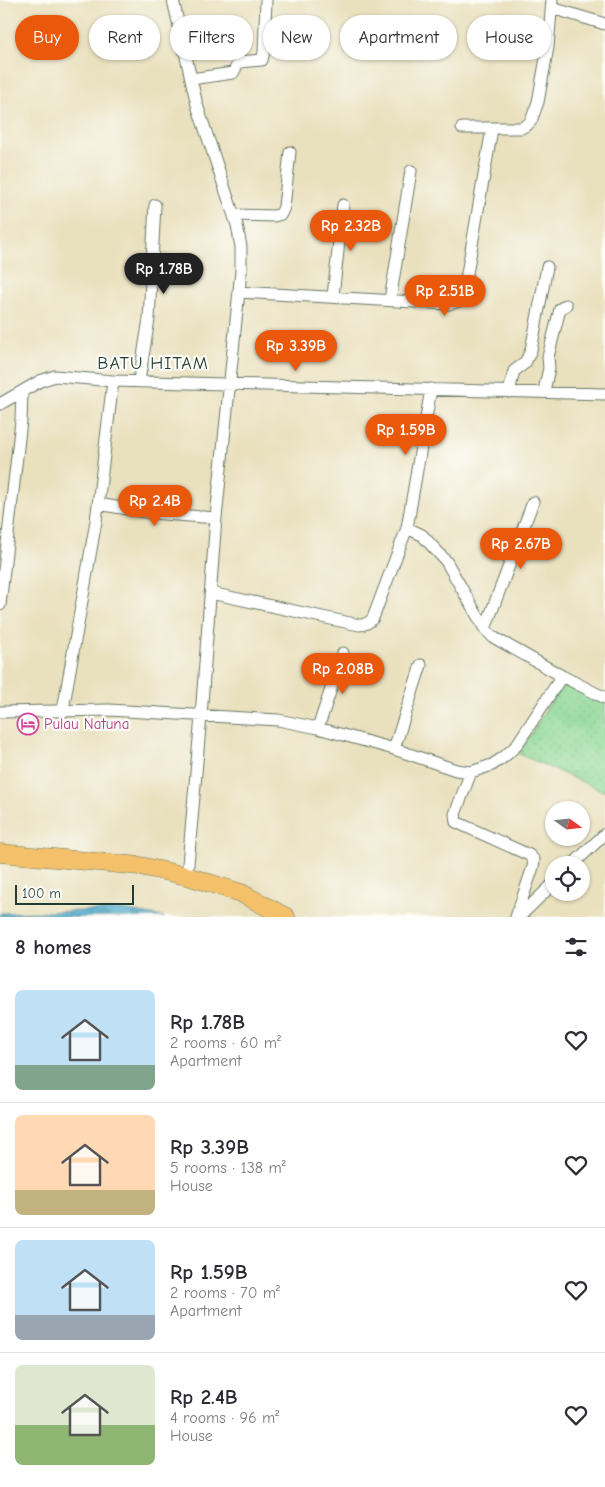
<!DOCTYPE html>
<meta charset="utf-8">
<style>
:root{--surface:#fff;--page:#f7f7f7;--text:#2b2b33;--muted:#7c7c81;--line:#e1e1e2;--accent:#ea580c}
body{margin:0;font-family:"Comic Neue",sans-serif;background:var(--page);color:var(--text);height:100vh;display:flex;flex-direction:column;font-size:19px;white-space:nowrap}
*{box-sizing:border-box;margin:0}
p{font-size:16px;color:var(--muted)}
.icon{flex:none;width:28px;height:28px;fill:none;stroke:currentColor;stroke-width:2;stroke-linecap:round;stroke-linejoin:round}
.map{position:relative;height:917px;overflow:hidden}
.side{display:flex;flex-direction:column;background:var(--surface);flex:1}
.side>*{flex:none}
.hud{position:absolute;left:15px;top:15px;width:575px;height:45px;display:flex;gap:10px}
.needle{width:32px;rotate:105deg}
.buttons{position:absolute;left:545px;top:801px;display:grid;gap:10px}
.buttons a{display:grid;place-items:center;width:45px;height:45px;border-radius:50%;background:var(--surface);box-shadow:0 1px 4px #0004;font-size:25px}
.scale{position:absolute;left:15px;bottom:12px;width:119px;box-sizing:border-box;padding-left:5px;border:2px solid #1f3d34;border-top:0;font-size:14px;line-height:18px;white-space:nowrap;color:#1f3d34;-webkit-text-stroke:4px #fdfcf7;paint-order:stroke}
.price{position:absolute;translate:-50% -42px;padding:0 11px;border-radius:18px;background:var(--accent);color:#fff;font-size:16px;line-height:32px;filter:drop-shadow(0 1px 2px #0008)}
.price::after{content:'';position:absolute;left:50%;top:30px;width:15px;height:11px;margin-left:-8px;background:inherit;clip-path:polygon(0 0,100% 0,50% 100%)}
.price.on{background:#222;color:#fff}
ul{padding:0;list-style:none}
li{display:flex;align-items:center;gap:15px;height:125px;padding:0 15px}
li+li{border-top:1px solid var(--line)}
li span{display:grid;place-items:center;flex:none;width:140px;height:100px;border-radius:8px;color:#555}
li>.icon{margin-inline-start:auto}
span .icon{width:60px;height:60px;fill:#fffc;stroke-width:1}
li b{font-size:21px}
h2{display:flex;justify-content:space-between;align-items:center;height:60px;padding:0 15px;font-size:21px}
.pill{padding:0 18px;border-radius:22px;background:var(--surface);box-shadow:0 1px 4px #0004;font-size:18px;line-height:45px}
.pill.on{background:var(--accent);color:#fff}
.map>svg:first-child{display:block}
</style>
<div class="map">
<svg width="605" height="917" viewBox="0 0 605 917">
<defs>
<pattern id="grass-dots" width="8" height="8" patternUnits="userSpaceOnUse" patternTransform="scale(1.25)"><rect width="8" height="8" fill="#8bd794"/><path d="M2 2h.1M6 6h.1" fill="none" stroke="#78b980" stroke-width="1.8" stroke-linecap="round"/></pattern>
<pattern id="water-ripples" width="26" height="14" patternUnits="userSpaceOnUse" patternTransform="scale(1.25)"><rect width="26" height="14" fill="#51acce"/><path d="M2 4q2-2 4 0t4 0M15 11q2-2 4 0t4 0" fill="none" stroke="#438da8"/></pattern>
</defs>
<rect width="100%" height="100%" fill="#fdfcf7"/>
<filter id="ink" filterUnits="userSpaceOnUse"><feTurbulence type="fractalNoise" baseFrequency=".02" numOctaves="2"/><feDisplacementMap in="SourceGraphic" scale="10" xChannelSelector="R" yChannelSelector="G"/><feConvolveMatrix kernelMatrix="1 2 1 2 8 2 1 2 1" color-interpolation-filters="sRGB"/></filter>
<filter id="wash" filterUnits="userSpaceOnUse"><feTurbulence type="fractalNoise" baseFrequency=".0096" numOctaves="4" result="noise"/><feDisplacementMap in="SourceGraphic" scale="20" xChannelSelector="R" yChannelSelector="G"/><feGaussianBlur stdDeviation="1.12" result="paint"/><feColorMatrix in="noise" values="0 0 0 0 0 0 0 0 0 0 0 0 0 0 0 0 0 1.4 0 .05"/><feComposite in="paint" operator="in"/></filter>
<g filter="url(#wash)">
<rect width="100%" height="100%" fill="#e9e0bd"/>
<path fill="url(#grass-dots)" stroke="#558a64" d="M 563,681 L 605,703 L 605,792 L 519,754 Z"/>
<path fill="url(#water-ripples)" stroke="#387481" d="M 122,910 L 164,917 L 0,917 L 0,913 Z"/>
</g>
<g filter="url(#ink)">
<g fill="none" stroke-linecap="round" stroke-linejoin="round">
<g stroke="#667664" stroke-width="13">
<path id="minor" d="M 173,0 L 197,105 L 237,225 L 241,247 L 241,271 L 216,518 L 201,716 L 187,876
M 552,8 L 605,24
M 191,79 L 233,73 L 239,62 L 262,60 L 264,52 L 266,0
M 462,128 L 521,128 L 527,125 L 531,121 L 538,102 L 548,47 L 552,0
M 234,215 L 274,216 L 281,214 L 284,207 L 290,152
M 238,292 L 449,304 L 459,301 L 464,291 L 492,129
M 333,296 L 343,205
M 390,300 L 411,171
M 139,381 L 149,319 L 155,205
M 544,391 L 549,368 L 548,357 L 560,309 L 566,305
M 509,392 L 514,371 L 525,363 L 531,350 L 547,267
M 0,404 L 40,381 L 55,376 L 113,381 L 605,394
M 98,504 L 151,513 L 216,518
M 407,528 L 431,389
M 211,593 L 359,625 C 365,625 369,623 373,618 L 407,528 L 422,535 L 446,561 L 485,629 L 493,637 L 562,676
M 0,605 L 21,421 L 22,392
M 485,629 L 533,502
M 63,710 L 96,521 L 113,381
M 0,712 L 109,710 L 278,720 L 318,728 L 394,749 L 456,770 L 471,772 L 492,765 L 504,757 L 516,746 L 562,676 L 605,698
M 318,728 L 343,653
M 394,749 L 421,665
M 471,772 L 455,814 L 456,822 L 529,855 L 534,860 L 533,867 L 516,917
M 572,865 L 605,834
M 519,917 L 554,883"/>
</g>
<g stroke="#667664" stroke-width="19">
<path id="highway" d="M 0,853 L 140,866 L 187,876 L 241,893 L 286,917"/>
</g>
<use href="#minor" stroke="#fff" stroke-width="11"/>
<use href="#highway" stroke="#f4c16a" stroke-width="18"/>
</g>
</g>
<defs>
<g id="hotel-ring" transform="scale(1.125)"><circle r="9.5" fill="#fdfcf7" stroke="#d1479c" stroke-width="1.5"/><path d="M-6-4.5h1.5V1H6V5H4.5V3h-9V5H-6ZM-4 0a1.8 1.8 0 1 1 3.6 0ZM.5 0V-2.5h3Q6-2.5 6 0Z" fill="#d1479c"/></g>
</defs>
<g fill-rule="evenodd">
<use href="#hotel-ring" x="28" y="724"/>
</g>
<g text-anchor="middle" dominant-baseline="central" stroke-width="4.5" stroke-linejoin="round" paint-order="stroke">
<g font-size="15" fill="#b23c85" stroke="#fdfcf7" text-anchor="start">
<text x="44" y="724">Pulau Natuna</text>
</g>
<g font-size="18" letter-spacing="1" fill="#1f3d34" stroke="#fdfcf7">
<text x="153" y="363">BATU HITAM</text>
</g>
</g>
</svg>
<div class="buttons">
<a><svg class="needle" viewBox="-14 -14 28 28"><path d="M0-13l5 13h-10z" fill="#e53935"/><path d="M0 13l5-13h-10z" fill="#7c7c81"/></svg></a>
<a><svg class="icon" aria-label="locate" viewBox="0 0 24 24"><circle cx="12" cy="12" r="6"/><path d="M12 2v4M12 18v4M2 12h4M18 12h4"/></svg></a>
</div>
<div class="scale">100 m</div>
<b class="price" style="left:351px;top:252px">Rp 2.32B</b>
<b class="price on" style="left:164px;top:295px">Rp 1.78B</b>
<b class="price" style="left:445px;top:317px">Rp 2.51B</b>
<b class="price" style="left:296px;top:372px">Rp 3.39B</b>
<b class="price" style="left:406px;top:456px">Rp 1.59B</b>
<b class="price" style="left:155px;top:527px">Rp 2.4B</b>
<b class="price" style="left:521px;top:570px">Rp 2.67B</b>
<b class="price" style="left:343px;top:695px">Rp 2.08B</b>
<div class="hud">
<a class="pill on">Buy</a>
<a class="pill">Rent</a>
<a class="pill">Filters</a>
<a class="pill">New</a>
<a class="pill">Apartment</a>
<a class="pill">House</a>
</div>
</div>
<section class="side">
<h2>8 homes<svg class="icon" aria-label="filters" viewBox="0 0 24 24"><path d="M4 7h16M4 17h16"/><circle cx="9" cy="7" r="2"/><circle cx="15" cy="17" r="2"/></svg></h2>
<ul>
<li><span style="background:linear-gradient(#bfe0f5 75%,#7fa58c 0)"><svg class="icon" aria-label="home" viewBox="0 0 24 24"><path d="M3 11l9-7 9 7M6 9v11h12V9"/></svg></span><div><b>Rp 1.78B</b><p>2 rooms · 60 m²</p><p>Apartment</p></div><svg class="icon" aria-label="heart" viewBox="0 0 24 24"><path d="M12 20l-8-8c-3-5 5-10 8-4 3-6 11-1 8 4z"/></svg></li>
<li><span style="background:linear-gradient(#ffd9b3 75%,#c2b280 0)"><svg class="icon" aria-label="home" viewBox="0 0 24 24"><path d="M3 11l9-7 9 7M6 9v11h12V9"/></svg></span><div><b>Rp 3.39B</b><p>5 rooms · 138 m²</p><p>House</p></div><svg class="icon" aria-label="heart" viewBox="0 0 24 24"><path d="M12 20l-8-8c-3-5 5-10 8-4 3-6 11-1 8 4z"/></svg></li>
<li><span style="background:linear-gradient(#bfe0f5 75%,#9aa5b1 0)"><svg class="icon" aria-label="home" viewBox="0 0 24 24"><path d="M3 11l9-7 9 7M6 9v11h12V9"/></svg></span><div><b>Rp 1.59B</b><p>2 rooms · 70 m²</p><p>Apartment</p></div><svg class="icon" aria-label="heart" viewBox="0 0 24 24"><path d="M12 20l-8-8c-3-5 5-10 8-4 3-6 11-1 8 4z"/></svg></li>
<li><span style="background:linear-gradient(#dfe7d0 60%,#8fb573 0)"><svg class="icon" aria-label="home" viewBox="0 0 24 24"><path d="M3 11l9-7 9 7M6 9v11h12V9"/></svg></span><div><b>Rp 2.4B</b><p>4 rooms · 96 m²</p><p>House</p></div><svg class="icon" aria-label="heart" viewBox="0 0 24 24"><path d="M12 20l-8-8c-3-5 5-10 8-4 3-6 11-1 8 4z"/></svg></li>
</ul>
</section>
